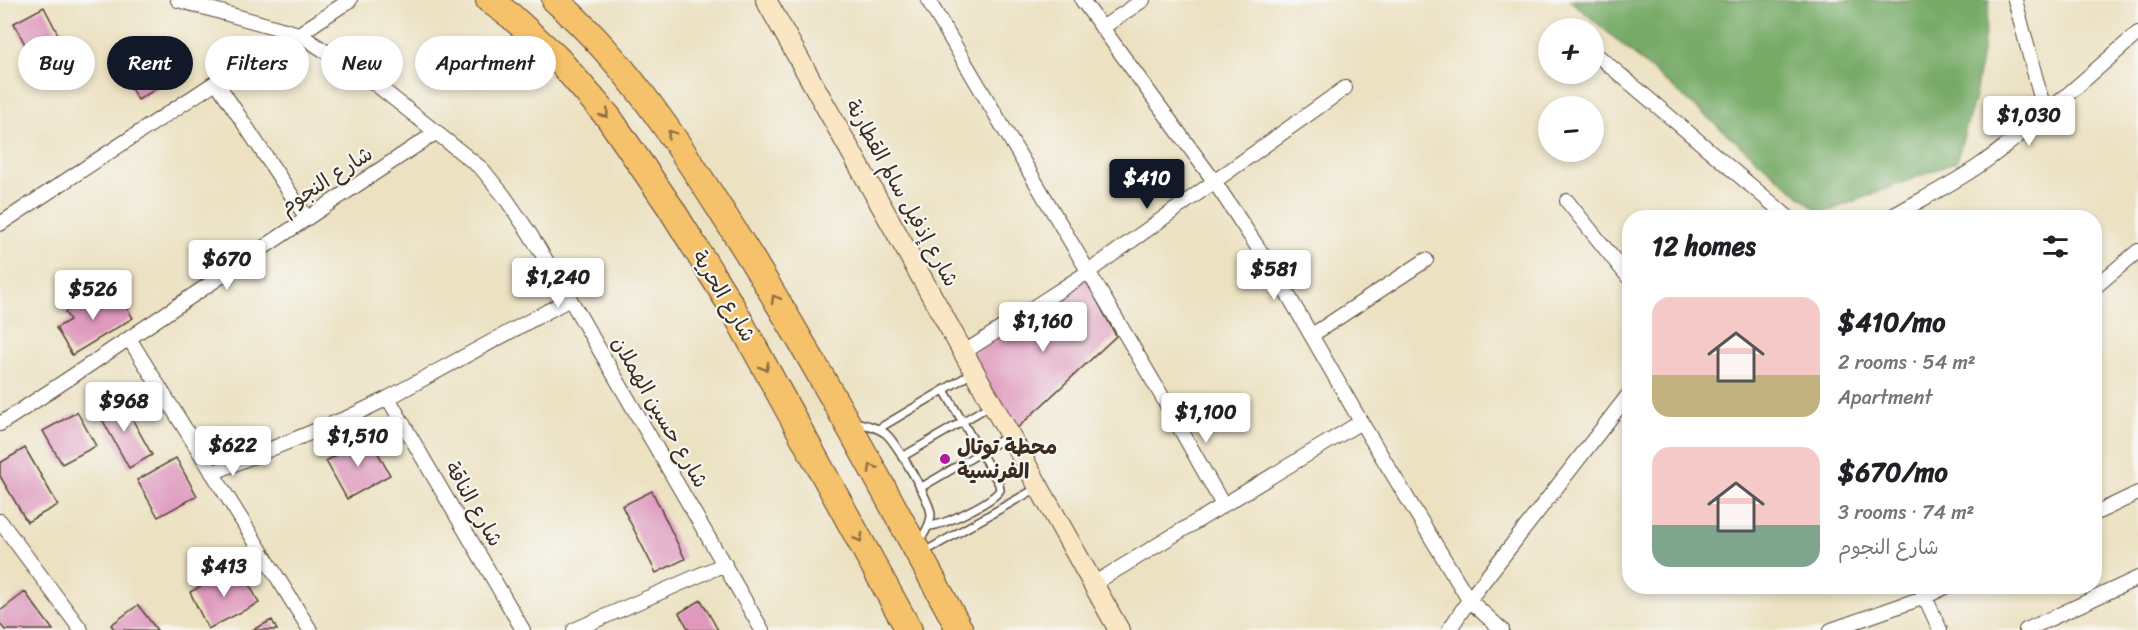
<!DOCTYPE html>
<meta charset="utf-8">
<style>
:root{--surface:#fff;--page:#f2f2f2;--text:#202124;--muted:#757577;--accent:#111827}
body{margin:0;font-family:Sriracha,"Playpen Sans Arabic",sans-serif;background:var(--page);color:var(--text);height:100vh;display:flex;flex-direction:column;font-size:22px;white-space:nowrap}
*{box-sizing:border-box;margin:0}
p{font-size:20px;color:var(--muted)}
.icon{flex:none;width:33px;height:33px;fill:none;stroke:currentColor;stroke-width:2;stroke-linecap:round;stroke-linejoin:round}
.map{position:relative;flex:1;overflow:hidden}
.side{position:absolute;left:1622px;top:210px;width:480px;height:384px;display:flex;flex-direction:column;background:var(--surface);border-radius:24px;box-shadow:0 3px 9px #0003}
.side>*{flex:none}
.top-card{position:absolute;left:18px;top:36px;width:570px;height:54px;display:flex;gap:12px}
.tools{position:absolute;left:1538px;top:18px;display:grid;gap:12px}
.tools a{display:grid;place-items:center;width:66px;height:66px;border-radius:50%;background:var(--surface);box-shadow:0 3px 9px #0003;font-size:30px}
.price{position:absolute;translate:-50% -51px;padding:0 14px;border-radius:6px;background:#fff;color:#222;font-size:20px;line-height:39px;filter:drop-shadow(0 2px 3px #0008)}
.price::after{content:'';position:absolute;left:50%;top:36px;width:18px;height:14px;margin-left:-9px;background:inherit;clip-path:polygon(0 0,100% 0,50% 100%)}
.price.current{background:var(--accent);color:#fff}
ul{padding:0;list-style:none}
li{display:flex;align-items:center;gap:18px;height:150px;padding:0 30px}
li span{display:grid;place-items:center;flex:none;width:168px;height:120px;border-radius:18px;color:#555}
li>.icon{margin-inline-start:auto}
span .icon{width:72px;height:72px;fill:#fffc;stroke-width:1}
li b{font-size:26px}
h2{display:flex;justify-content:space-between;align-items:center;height:72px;padding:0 30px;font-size:26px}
.pill{padding:0 21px;border-radius:27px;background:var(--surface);box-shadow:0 3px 9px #0003;font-size:21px;line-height:54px}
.pill.current{background:var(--accent);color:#fff}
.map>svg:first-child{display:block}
</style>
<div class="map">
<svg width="2138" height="630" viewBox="0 0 2138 630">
<rect width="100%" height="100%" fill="#f6f6f2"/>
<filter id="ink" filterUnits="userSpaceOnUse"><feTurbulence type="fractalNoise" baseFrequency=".0167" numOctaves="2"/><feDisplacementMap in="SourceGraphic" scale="12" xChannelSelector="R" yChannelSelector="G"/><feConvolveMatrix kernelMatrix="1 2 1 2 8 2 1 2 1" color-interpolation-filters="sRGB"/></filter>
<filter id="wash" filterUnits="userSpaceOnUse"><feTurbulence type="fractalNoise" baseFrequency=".008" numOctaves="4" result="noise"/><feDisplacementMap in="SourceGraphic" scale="24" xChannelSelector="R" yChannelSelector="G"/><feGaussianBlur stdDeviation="1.35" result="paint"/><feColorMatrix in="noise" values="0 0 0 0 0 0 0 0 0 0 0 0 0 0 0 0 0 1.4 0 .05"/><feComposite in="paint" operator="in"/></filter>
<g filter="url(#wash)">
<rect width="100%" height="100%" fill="#ece1c1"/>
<path fill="#76aa66" stroke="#586a42" stroke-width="1.5" d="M 1570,0 L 1990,0 L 1975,96 L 1956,162 L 1821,214 Z"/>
<g id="blocks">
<path fill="#de99bd" d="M 44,7 L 62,42 L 32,58 L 14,23 Z
M 171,51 L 184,72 L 138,100 L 125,79 Z
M 1085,278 L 1116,336 L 1012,433 L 969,355 Z
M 99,291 L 105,299 L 117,292 L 133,318 L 72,355 L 56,328 L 70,320 L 65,312 Z
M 120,397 L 152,455 L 129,468 L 97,410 Z
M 77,412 L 96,446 L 62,464 L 43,431 Z
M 369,437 L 390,475 L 347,499 L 326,461 Z
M 25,448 L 58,505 L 27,522 L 0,476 L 0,463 Z
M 176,458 L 197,496 L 158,517 L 137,480 Z
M 652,491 L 685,559 L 656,573 L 622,506 Z
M 240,566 L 259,603 L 208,629 L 190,592 Z
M 25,592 L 53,630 L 5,630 L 0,624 L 0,611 Z
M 701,600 L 718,630 L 689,630 L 679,613 Z
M 138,605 L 157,630 L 115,630 L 111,625 Z
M 272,620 L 277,630 L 252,630 Z"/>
</g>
</g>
<g filter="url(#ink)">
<use href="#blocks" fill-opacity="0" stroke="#564536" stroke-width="1.5"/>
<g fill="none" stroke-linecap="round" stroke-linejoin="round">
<g stroke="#564536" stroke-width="10">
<path id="lane" d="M 854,422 C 865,424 876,427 885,433 C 896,442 931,502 931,515 C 931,525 924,533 920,541
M 878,429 L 974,372
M 902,457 L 991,405
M 920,488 L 1007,437
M 928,526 C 943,526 992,502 1000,490 L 999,484 L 944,390
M 924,552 L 1037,488"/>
</g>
<g stroke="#564536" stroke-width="16">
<path id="street" d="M 178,0 L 299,34 L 378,86 L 482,169 L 504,196 L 528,231 L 570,299 L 762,630
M 928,0 L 1163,398 L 1223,505
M 1082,0 L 1214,181 L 1280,281 L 1361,422 L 1469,600 L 1502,630
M 2015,0 L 2045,113
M 1102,28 L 1143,0
M 1597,55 L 1789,218
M 217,83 L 306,217
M 1567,201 L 1629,278
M 1889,218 C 1920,200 1951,185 1980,165 C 2036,125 2086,78 2138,33
M 0,224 L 263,51 L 299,34 L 350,0
M 2094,288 L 2138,251
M 1312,335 L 1426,260
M 130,340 L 310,630
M 963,353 L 1088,272 L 1345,88
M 388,398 L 523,630
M 0,424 C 147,328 290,228 437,132
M 212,473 L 349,417 L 388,398 L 570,299
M 2094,514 L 2138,493
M 0,521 L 81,630
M 1093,584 L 1361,422
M 1920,586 L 1940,630
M 574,630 L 725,564
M 1449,630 L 1469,600 L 1629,394
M 1831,630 L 1925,597 L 1947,586
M 2026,630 L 2138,578"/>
</g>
<g stroke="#564536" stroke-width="22">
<path id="secondary" d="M 766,0 L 1119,630"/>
</g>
<g stroke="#564536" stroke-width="28">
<path id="highway" d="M 489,0 L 511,16 L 556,57 L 609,118 L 670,207 L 732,307 L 909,630
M 555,0 C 626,62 677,141 727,220 C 812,353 885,492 960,630"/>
</g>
<use href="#lane" stroke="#fff" stroke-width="7"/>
<use href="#street" stroke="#fff" stroke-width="14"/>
<use href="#secondary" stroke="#fbe6c4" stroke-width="20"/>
<use href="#highway" stroke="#f5c16b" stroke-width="26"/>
</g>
<defs><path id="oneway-chevron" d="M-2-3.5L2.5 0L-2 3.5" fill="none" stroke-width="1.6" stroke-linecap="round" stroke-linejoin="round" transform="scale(1.5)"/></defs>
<g stroke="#8f6e41">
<use href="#oneway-chevron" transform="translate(605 114) rotate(51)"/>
<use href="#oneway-chevron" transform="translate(671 134) rotate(-126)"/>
<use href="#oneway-chevron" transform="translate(775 299) rotate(-120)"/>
<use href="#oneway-chevron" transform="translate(765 367) rotate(61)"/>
<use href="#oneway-chevron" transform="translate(872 468) rotate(-119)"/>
<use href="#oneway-chevron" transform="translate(859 538) rotate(61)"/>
</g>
</g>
<circle fill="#b5179e" stroke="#f6f6f2" stroke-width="2" cx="945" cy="459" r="6"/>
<g text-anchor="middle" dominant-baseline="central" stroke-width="4.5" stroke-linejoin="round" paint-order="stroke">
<g font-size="21" fill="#3b2a1e" stroke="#f6f6f2">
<text transform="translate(326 180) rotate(-33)">شارع النجوم</text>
<text transform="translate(902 193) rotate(61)">شارع إذفيل سالم القطارنة</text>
<text transform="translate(724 296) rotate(59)">شارع الحرية</text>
<text transform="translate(660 412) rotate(60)">شارع حسين الهملان</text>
<text transform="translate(474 504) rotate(60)">شارع الناقة</text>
</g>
<g font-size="21" font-weight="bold" fill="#3b2a1e" stroke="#f6f6f2" text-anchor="start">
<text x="957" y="447">محطة توتال<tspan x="957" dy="24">الفرنسية</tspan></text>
</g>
</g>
</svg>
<div class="tools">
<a>+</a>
<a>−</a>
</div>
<b class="price" style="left:2029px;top:147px">$1,030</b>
<b class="price current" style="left:1147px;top:210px">$410</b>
<b class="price" style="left:227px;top:291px">$670</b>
<b class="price" style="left:1274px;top:301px">$581</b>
<b class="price" style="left:558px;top:309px">$1,240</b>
<b class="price" style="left:93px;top:321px">$526</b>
<b class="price" style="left:1043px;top:353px">$1,160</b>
<b class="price" style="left:124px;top:433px">$968</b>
<b class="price" style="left:1206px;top:444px">$1,100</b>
<b class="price" style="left:358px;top:468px">$1,510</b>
<b class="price" style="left:233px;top:477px">$622</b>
<b class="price" style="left:224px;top:598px">$413</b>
<div class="top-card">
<a class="pill">Buy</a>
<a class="pill current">Rent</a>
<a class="pill">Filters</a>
<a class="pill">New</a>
<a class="pill">Apartment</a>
</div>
<section class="side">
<h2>12 homes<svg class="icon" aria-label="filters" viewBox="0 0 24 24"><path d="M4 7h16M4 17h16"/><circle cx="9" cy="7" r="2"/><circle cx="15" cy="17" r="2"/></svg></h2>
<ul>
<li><span style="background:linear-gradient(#f6c9c9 65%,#c2b280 0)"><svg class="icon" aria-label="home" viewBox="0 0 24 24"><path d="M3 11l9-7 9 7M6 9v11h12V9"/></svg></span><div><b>$410/mo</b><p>2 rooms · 54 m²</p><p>Apartment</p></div></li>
<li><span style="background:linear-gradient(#f6c9c9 65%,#7fa58c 0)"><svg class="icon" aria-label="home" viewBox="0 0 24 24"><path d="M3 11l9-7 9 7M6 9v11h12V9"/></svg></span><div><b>$670/mo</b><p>3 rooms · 74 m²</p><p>شارع النجوم</p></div></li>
</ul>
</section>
</div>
